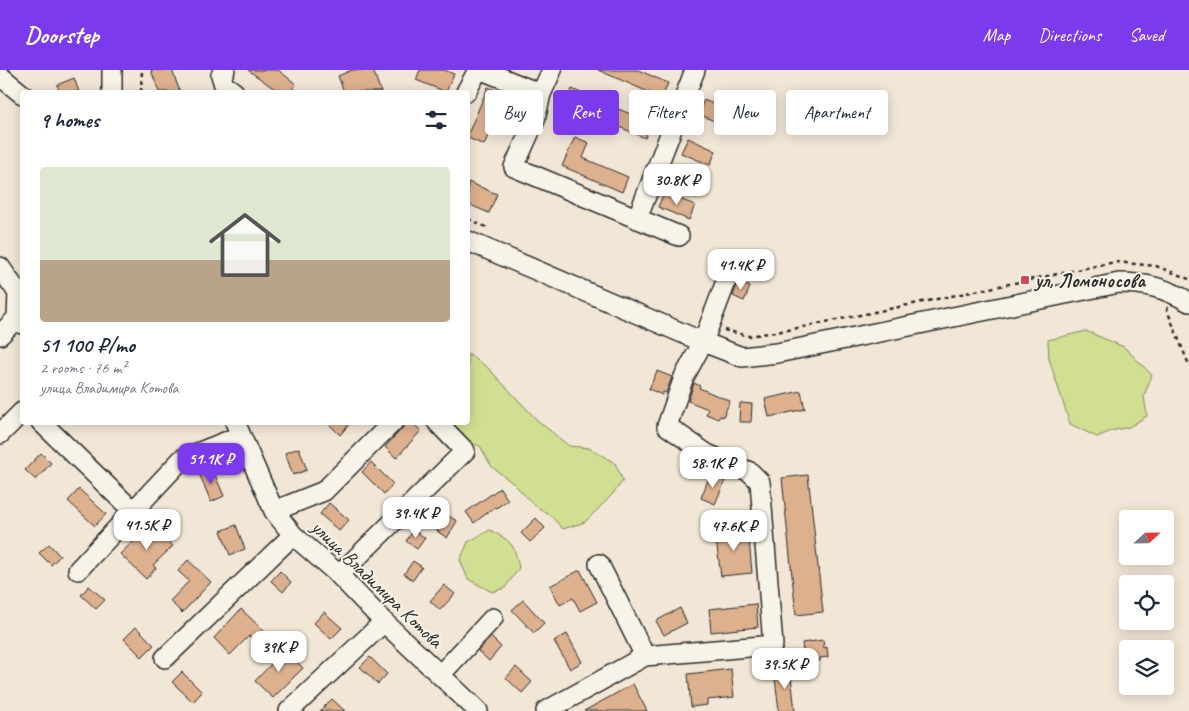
<!DOCTYPE html>
<meta charset="utf-8">
<style>
:root{--surface:#fff;--page:#f6f6f7;--text:#1f2937;--muted:#747a83;--accent:#7c3aed}
body{margin:0;font-family:Caveat,sans-serif;background:var(--page);color:var(--text);height:100vh;display:flex;flex-direction:column;font-size:19px;white-space:nowrap}
*{box-sizing:border-box;margin:0}
p{font-size:16px;color:var(--muted)}
.icon{flex:none;width:28px;height:28px;fill:none;stroke:currentColor;stroke-width:2;stroke-linecap:round;stroke-linejoin:round}
.map{position:relative;flex:1;overflow:hidden}
.panel{position:absolute;left:20px;top:20px;width:450px;height:335px;display:flex;flex-direction:column;background:var(--surface);border-radius:5px;box-shadow:0 2px 12px #0003}
.panel>*{flex:none}
.banner{position:absolute;left:485px;top:20px;width:475px;height:45px;display:flex;gap:10px}
.needle{width:32px;rotate:68deg}
.buttons{position:absolute;left:1119px;top:440px;display:grid;gap:10px}
.buttons a{display:grid;place-items:center;width:55px;height:55px;border-radius:5px;background:var(--surface);box-shadow:0 2px 12px #0003;font-size:25px}
.price{position:absolute;translate:-50% -42px;padding:0 11px;border-radius:10px;background:#fff;color:#222;font-size:16px;line-height:32px;filter:drop-shadow(0 1px 2px #0008)}
.price::after{content:'';position:absolute;left:50%;top:30px;width:15px;height:11px;margin-left:-8px;background:inherit;clip-path:polygon(0 0,100% 0,50% 100%)}
.price.active{background:var(--accent);color:#fff}
ul{padding:0;list-style:none}
li{display:grid;align-content:center;gap:10px;height:265px;padding:0 20px}
li span{display:grid;place-items:center;height:155px;border-radius:5px;color:#555}
li>.icon{margin-inline-start:auto}
span .icon{width:90px;height:90px;fill:#fffc;stroke-width:1}
li b{font-size:21px}
h2{display:flex;justify-content:space-between;align-items:center;height:60px;padding:0 20px;font-size:21px}
.chip{padding:0 18px;border-radius:5px;background:var(--surface);box-shadow:0 2px 12px #0003;font-size:18px;line-height:45px}
.chip.active{background:var(--accent);color:#fff}
header{display:flex;align-items:center;gap:30px;box-sizing:border-box;height:70px;padding:0 25px;background:var(--accent);color:#fff}
header strong{font-size:24px}
nav{display:flex;gap:28px;margin-inline-start:auto;font-size:18px}
.map>svg:first-child{display:block}
</style>
<header>
<strong>Doorstep</strong>
<nav><a>Map</a><a>Directions</a><a>Saved</a></nav>
</header>
<div class="map">
<svg width="1189" height="641" viewBox="0 0 1189 641">
<rect width="100%" height="100%" fill="#f2e6d6"/>
<filter id="ink" filterUnits="userSpaceOnUse"><feTurbulence type="fractalNoise" baseFrequency=".02" numOctaves="2"/><feDisplacementMap in="SourceGraphic" scale="10" xChannelSelector="R" yChannelSelector="G"/><feConvolveMatrix kernelMatrix="1 2 1 2 8 2 1 2 1" color-interpolation-filters="sRGB"/></filter>
<g filter="url(#ink)">
<path fill="#d1df92" stroke="#7e855e" d="M 1086,261 L 1124,277 L 1152,305 L 1144,326 L 1147,346 L 1129,357 L 1111,361 L 1097,367 L 1070,354 L 1049,289 L 1048,270 Z
M 468,284 L 487,297 L 538,351 L 569,376 L 589,378 L 615,393 L 623,411 L 610,427 L 585,452 L 563,459 L 551,446 L 534,435 L 514,414 L 492,397 L 480,376 L 459,368 L 446,353 L 468,352 Z
M 490,460 C 512,472 514,473 519,498 L 505,518 L 492,522 L 468,509 L 460,490 L 468,472 Z"/>
<path fill="#ddb08e" stroke="#2b2b2b" d="M 151,0 L 172,0 L 180,22 L 159,22 Z
M 248,0 L 278,0 L 296,14 L 290,22 L 279,22 Z
M 352,0 L 373,0 L 381,22 L 344,22 L 338,6 Z
M 420,0 L 444,0 L 454,4 L 446,22 L 416,10 Z
M 598,0 L 638,0 L 668,13 L 662,28 Z
M 74,8 L 79,22 L 60,22 L 57,15 Z
M 488,17 L 506,24 L 484,75 L 468,68 L 468,64 Z
M 572,19 L 651,53 L 645,68 L 566,34 Z
M 704,30 L 734,43 L 728,57 L 698,44 Z
M 575,67 L 589,73 L 583,88 L 628,107 L 622,122 L 562,96 Z
M 688,68 L 716,81 L 710,95 L 681,83 Z
M 468,112 L 497,124 L 489,143 L 468,134 Z
M 664,123 L 695,135 L 689,150 L 658,137 Z
M 738,212 L 750,217 L 744,231 L 733,226 Z
M 657,301 L 672,307 L 666,323 L 663,322 L 662,325 L 649,319 Z
M 694,313 L 700,316 L 699,318 L 730,331 L 723,347 L 720,346 L 718,349 L 706,344 L 708,339 L 688,331 Z
M 801,321 L 805,339 L 769,347 L 765,329 Z
M 740,333 L 752,334 L 751,352 L 739,352 Z
M 327,352 L 351,352 L 340,365 Z
M 408,352 L 412,352 L 421,361 L 396,388 L 385,377 Z
M 299,378 L 307,400 L 293,405 L 285,383 Z
M 41,383 L 51,393 L 36,410 L 25,400 Z
M 371,392 L 393,414 L 384,424 L 362,402 Z
M 212,398 L 224,426 L 211,432 L 199,403 Z
M 710,405 L 725,411 L 715,434 L 701,428 Z
M 808,405 L 823,542 L 796,545 L 782,408 Z
M 500,418 L 508,430 L 496,438 L 495,437 L 474,453 L 466,442 Z
M 79,419 L 106,444 L 95,456 L 68,431 Z
M 329,433 L 349,450 L 339,461 L 320,444 Z
M 447,445 L 457,451 L 447,468 L 437,461 Z
M 536,448 L 545,458 L 530,472 L 521,463 Z
M 152,454 L 173,476 L 153,495 L 156,498 L 146,509 L 120,484 Z
M 236,455 L 245,479 L 230,485 L 221,461 Z
M 748,459 L 752,503 L 721,506 L 715,462 Z
M 414,460 L 425,468 L 417,479 L 406,471 Z
M 49,474 L 60,486 L 51,495 L 39,483 Z
M 188,490 L 211,512 L 182,543 L 170,531 L 189,511 L 178,501 Z
M 413,491 L 422,497 L 413,510 L 404,504 Z
M 580,500 L 597,532 L 580,541 L 573,528 L 560,535 L 550,516 Z
M 280,501 L 291,512 L 283,522 L 271,511 Z
M 444,515 L 455,524 L 440,540 L 430,531 Z
M 89,516 L 105,530 L 96,539 L 81,525 Z
M 523,530 L 544,553 L 534,563 L 512,540 Z
M 756,534 L 758,557 L 711,562 L 709,539 Z
M 680,538 L 687,553 L 664,565 L 656,551 Z
M 241,539 L 264,561 L 255,571 L 249,566 L 230,585 L 214,568 Z
M 324,542 L 342,558 L 331,569 L 314,553 Z
M 136,557 L 154,575 L 142,587 L 124,569 Z
M 567,564 L 582,592 L 570,599 L 554,571 Z
M 491,567 L 501,577 L 489,591 L 478,581 Z
M 823,570 L 824,578 L 827,577 L 828,587 L 820,588 L 820,591 L 804,590 L 802,573 Z
M 282,578 L 303,598 L 273,628 L 255,611 L 275,590 L 273,588 Z
M 370,587 L 387,604 L 378,614 L 360,597 Z
M 516,597 L 532,612 L 522,623 L 506,608 Z
M 790,598 L 795,641 L 779,641 L 774,600 Z
M 731,599 L 734,627 L 707,630 L 707,635 L 691,637 L 688,604 Z
M 182,602 L 202,622 L 193,632 L 172,612 Z
M 633,614 L 647,641 L 584,641 L 617,623 Z
M 332,629 L 345,641 L 320,641 Z"/>
<g fill="none" stroke-linecap="round" stroke-linejoin="round">
<g stroke="#2b2b2b" stroke-width="22">
<path id="minor" d="M 112,0 L 112,22
M 225,0 L 221,5 L 224,15 L 234,22
M 482,0 L 541,24
M 552,0 L 541,24 L 535,50 L 514,97 L 679,166
M 0,6 L 22,24
M 466,22 L 478,0
M 637,149 L 695,0
M 468,171 L 703,272 L 742,287 L 777,283 L 1119,213 C 1145,213 1166,218 1189,232
M 0,197 L 18,223 L 17,248 L 22,254
M 0,265 L 17,248 L 22,245
M 41,352 L 133,441
M 235,352 L 274,441 L 293,465 L 339,505 L 384,552 L 478,641
M 0,364 L 22,342
M 274,441 L 324,421 L 393,352
M 599,494 L 645,586
M 78,500 L 182,389 L 240,366
M 339,505 L 465,381 L 437,352
M 165,588 L 293,465
M 440,605 L 493,548
M 289,641 L 384,552
M 546,641 L 645,586 L 773,575 L 760,412 L 750,402 L 707,384 L 667,356 L 684,307 L 703,272 L 730,201"/>
</g>
<path stroke="#2b2b2b" stroke-width="2.5" stroke-dasharray="4 4" stroke-linecap="butt" d="M 141,22 L 142,0
M 468,149 L 488,158
M 1168,237 L 1167,240 L 1189,295
M 724,260 L 749,266 L 788,260 L 1115,192 L 1156,196 L 1189,209"/>
<use href="#minor" stroke="#f7f3e8" stroke-width="19"/>
</g>
</g>
<rect fill="#d1495b" stroke="#f7f3e8" stroke-width="2" x="1020" y="205" width="10" height="10" rx="2.5"/>
<g text-anchor="middle" dominant-baseline="central" stroke-width="4" stroke-linejoin="round" paint-order="stroke">
<g font-size="20" font-weight="bold" fill="#2b2b2b" stroke="#f7f3e8" text-anchor="start">
<text x="1035" y="210">ул, Ломоносова</text>
</g>
<g font-size="20" fill="#2b2b2b" stroke="#f7f3e8">
<text transform="translate(377 514) rotate(44)">улица Владимира Котова</text>
</g>
</g>
</svg>
<div class="buttons">
<a><svg class="needle" viewBox="-14 -14 28 28"><path d="M0-13l5 13h-10z" fill="#e53935"/><path d="M0 13l5-13h-10z" fill="#747a83"/></svg></a>
<a><svg class="icon" aria-label="locate" viewBox="0 0 24 24"><circle cx="12" cy="12" r="6"/><path d="M12 2v4M12 18v4M2 12h4M18 12h4"/></svg></a>
<a><svg class="icon" aria-label="layers" viewBox="0 0 24 24"><path d="M12 4l9 5-9 5-9-5zM3 14l9 5 9-5"/></svg></a>
</div>
<b class="price" style="left:677px;top:136px">30.8K ₽</b>
<b class="price" style="left:741px;top:221px">41.4K ₽</b>
<b class="price active" style="left:211px;top:415px">51.1K ₽</b>
<b class="price" style="left:713px;top:419px">58.1K ₽</b>
<b class="price" style="left:416px;top:469px">39.4K ₽</b>
<b class="price" style="left:147px;top:481px">41.5K ₽</b>
<b class="price" style="left:734px;top:482px">47.6K ₽</b>
<b class="price" style="left:279px;top:603px">39K ₽</b>
<b class="price" style="left:785px;top:620px">39.5K ₽</b>
<div class="banner">
<a class="chip">Buy</a>
<a class="chip active">Rent</a>
<a class="chip">Filters</a>
<a class="chip">New</a>
<a class="chip">Apartment</a>
</div>
<section class="panel">
<h2>9 homes<svg class="icon" aria-label="filters" viewBox="0 0 24 24"><path d="M4 7h16M4 17h16"/><circle cx="9" cy="7" r="2"/><circle cx="15" cy="17" r="2"/></svg></h2>
<ul>
<li><span style="background:linear-gradient(#dfe7d0 60%,#b9a48a 0)"><svg class="icon" aria-label="home" viewBox="0 0 24 24"><path d="M3 11l9-7 9 7M6 9v11h12V9"/></svg></span><div><b>51 100 ₽/mo</b><p>2 rooms · 76 m²</p><p>улица Владимира Котова</p></div></li>
</ul>
</section>
</div>
